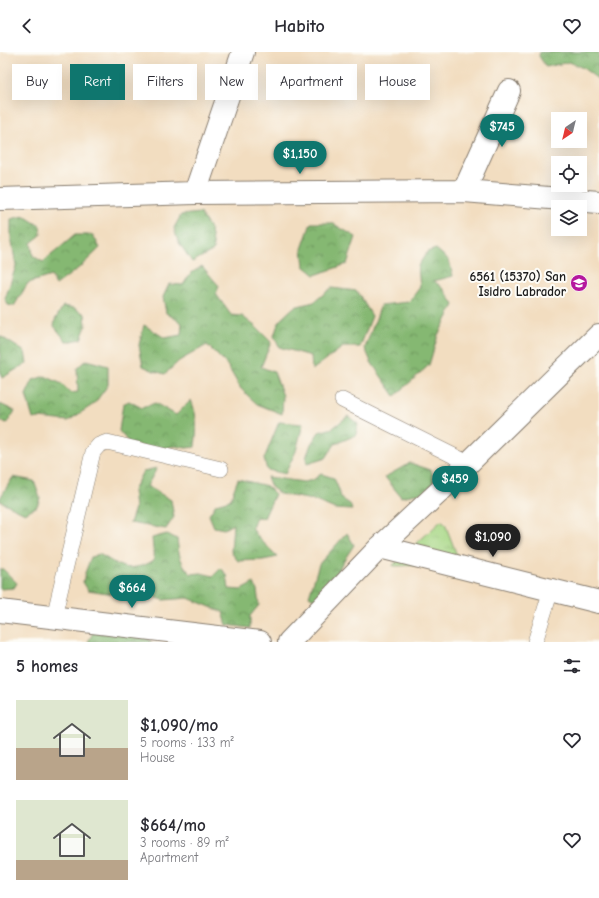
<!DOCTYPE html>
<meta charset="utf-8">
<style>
:root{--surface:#fff;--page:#f2f2f3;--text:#2b2b33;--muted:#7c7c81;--accent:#0f766e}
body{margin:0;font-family:"Comic Neue",sans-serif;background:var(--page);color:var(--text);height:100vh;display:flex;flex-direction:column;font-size:15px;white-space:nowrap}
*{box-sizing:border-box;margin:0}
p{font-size:13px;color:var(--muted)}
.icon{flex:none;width:22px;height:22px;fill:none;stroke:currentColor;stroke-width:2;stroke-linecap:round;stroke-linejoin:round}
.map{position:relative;height:590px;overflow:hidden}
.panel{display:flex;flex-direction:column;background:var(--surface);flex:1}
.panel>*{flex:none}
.hud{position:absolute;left:12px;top:12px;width:575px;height:36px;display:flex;gap:8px}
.needle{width:26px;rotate:215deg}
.controls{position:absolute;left:551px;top:60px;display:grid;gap:8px}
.controls a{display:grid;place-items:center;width:36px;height:36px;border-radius:0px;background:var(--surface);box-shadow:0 4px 16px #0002;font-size:20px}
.price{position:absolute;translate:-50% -34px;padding:0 9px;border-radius:14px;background:var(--accent);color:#fff;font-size:13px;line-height:26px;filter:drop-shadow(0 1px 2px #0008)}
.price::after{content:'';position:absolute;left:50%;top:24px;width:12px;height:9px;margin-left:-6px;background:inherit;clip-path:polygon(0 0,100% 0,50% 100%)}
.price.selected{background:#222;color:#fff}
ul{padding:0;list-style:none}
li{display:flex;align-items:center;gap:12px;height:100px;padding:0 16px}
li span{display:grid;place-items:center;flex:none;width:112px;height:80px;border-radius:0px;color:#555}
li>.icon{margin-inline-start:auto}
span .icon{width:48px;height:48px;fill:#fffc;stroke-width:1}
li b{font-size:17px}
h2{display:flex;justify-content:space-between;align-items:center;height:48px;padding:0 16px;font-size:17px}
.tag{padding:0 14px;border-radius:0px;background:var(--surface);box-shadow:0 4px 16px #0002;font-size:14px;line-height:36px}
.tag.selected{background:var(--accent);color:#fff}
header{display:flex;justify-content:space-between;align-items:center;height:52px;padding:0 16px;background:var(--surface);font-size:18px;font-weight:800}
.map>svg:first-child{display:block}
</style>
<header><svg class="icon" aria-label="back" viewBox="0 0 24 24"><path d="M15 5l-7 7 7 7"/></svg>Habito<svg class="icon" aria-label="heart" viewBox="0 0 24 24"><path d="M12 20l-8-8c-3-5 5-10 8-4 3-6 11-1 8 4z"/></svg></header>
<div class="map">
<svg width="599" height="590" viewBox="0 0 599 590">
<defs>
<pattern id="grass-tufts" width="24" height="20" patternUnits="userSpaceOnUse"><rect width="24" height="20" fill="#a7d785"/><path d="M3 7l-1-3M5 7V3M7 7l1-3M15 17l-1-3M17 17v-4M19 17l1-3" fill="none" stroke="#8fb872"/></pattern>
<pattern id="forest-crowns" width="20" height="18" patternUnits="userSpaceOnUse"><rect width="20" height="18" fill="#85b872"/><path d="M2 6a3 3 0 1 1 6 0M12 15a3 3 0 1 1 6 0" fill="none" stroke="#6c955d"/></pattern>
</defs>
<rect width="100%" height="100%" fill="#fdfcf7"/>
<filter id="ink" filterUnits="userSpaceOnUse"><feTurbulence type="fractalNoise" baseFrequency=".025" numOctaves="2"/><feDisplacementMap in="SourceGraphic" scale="8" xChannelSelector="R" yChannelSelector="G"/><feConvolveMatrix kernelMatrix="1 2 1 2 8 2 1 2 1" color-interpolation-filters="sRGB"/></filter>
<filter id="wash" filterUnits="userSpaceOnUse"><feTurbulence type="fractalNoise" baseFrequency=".012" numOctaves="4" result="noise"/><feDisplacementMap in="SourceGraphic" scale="16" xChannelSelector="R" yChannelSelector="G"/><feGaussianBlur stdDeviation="0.9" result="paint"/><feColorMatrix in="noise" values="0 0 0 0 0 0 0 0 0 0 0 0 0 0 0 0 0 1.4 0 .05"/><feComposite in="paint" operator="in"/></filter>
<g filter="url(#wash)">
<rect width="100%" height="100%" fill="#f2ddc0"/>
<path fill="url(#grass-tufts)" stroke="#627a50" d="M 441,469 L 445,472 L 458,506 L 457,512 L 393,514 L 393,513 Z"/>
<path fill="url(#forest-crowns)" stroke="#506a47" d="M 540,0 L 599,0 L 599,28 L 583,16 L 569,10 L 546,15 L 539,4 Z
M 200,161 L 211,178 L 214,198 L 192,210 L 178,189 L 174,176 L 181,163 Z
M 24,164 L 40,174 L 41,183 L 31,191 L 33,204 L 43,210 L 75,183 L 93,183 L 100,196 L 80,215 L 56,233 L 51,224 L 28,231 L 14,254 L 8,253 L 5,247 L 16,214 L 11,185 L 11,167 Z
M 311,171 L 332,171 L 356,185 L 347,212 L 315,223 L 304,214 L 302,197 Z
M 436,197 L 449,208 L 453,224 L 434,229 L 444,237 L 454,253 L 438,283 L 429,313 L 395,344 L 371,310 L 365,296 L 381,253 L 409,250 L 420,235 L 418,214 L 427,200 Z
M 202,214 L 219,234 L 216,242 L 231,263 L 242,264 L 256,275 L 271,290 L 261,315 L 274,320 L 283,344 L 282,362 L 257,352 L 241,337 L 227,313 L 207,293 L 179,309 L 165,322 L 154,319 L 143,314 L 139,293 L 144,273 L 165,286 L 181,283 L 182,271 L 166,261 L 163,245 L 169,232 L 183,233 L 190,222 Z
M 331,236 L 357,239 L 372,264 L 360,295 L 343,295 L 312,318 L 311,304 L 279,295 L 274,284 L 279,269 L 294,255 L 314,250 Z
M 63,254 L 74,256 L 85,262 L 86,274 L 81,287 L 67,290 L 54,274 L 55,268 Z
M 0,284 L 25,300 L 27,311 L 2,326 L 0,321 Z
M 86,308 L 108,314 L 108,333 L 94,352 L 68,369 L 39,366 L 33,367 L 26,343 L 33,328 L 45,324 L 62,332 L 70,341 L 78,340 L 77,316 Z
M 191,348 C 198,365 197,378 195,395 L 186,396 L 176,394 L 156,397 L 130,392 L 119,379 L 123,352 L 129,349 L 142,356 L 155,351 L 176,363 Z
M 0,352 L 15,359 L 7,371 L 0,369 Z
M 348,364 L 358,372 L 356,383 L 335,392 L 326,406 L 307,412 L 306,406 L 311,392 L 319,380 L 333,376 Z
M 279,370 L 303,372 L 296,399 L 285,422 L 267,418 L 264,407 Z
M 410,411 L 431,418 L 434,429 L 425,440 L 401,445 L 385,425 Z
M 157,416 L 147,434 L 171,448 L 174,465 L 166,477 L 130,471 L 135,456 L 133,439 L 143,419 Z
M 321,422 L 334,426 L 339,438 L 341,446 L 350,452 L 352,458 L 335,457 L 313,448 L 280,442 L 271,435 L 267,425 L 304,430 L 313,428 Z
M 13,425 L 34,429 L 40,446 L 37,454 L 25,461 L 0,449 L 0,446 Z
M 238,427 L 267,434 L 275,442 L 264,466 L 256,465 L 252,476 L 258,485 L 278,505 L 263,508 L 238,509 L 231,500 L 233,472 L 224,477 L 214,475 L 209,463 L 216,452 L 230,448 Z
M 347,481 L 354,493 L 342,511 L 335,526 L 333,542 L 322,552 L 309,544 L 319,512 Z
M 167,482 L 177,487 C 179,503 180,511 191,522 L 201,521 L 213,524 L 221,516 L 227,523 L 229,537 L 241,538 L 254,531 L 257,538 L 259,553 L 250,564 L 250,576 L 227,573 L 223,560 L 188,546 L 163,548 L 141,540 L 114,542 L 88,538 L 83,530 L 85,521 L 91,505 L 99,502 C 107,506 115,512 123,515 C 132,517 146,514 154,508 L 152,486 Z
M 0,517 L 3,517 L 17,531 L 14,536 L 0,537 Z
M 95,577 L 143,583 L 152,590 L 88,590 Z"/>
</g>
<g filter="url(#ink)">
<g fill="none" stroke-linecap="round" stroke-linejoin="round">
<g stroke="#877c6e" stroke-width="16">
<path id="lane" d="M 342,348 L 468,411
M 54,565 L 93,400 L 99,393 L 107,390 L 221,417
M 535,590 L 551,538"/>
</g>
<g stroke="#877c6e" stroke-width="24">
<path id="street" d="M 464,139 L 509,39
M 195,141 L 243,0
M 0,147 L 195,141 L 464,139 L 599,150
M 380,495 L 599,550
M 0,559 L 260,590
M 289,590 L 380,495 L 439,440 L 599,283"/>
</g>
<use href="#lane" stroke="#fff" stroke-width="15"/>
<use href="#street" stroke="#fff" stroke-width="22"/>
</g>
</g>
<defs>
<g id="school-disc" transform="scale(0.9)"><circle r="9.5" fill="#b5179e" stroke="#fdfcf7"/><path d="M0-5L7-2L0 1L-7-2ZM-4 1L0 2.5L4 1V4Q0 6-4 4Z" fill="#fff"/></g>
</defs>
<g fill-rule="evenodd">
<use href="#school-disc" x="579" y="231"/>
</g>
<g text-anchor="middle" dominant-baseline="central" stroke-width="4" stroke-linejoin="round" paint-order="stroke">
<g font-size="13" font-weight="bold" fill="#1c1c1c" stroke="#fdfcf7" text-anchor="end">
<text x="566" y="224">6561 (15370) San<tspan x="566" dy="15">Isidro Labrador</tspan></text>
</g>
</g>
</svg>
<div class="controls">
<a><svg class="needle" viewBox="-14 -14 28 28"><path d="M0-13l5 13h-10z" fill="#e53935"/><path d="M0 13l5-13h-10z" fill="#7c7c81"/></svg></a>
<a><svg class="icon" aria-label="locate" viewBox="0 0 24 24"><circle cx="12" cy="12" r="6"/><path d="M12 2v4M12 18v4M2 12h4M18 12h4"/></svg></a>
<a><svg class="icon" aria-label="layers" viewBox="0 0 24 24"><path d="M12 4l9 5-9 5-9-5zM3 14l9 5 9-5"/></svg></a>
</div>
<b class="price" style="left:502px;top:96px">$745</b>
<b class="price" style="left:300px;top:123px">$1,150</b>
<b class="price" style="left:455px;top:448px">$459</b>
<b class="price selected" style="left:493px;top:506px">$1,090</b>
<b class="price" style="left:132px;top:557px">$664</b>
<div class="hud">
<a class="tag">Buy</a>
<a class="tag selected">Rent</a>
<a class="tag">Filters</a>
<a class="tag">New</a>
<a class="tag">Apartment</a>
<a class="tag">House</a>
</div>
</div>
<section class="panel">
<h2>5 homes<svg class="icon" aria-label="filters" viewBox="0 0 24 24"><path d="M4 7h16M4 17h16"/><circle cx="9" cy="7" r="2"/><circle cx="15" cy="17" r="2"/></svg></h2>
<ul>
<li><span style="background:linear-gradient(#dfe7d0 60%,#b9a48a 0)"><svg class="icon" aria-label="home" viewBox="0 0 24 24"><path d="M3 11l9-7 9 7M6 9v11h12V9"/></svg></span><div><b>$1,090/mo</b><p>5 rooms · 133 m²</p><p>House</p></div><svg class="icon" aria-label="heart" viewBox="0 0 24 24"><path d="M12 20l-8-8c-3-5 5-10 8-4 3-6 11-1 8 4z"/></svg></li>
<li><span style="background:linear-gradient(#dfe7d0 75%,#b9a48a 0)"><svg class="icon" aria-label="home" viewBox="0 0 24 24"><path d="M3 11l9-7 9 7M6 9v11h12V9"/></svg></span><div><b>$664/mo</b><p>3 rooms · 89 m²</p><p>Apartment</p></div><svg class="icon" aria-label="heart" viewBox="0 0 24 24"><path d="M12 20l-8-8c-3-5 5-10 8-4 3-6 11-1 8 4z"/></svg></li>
</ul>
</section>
